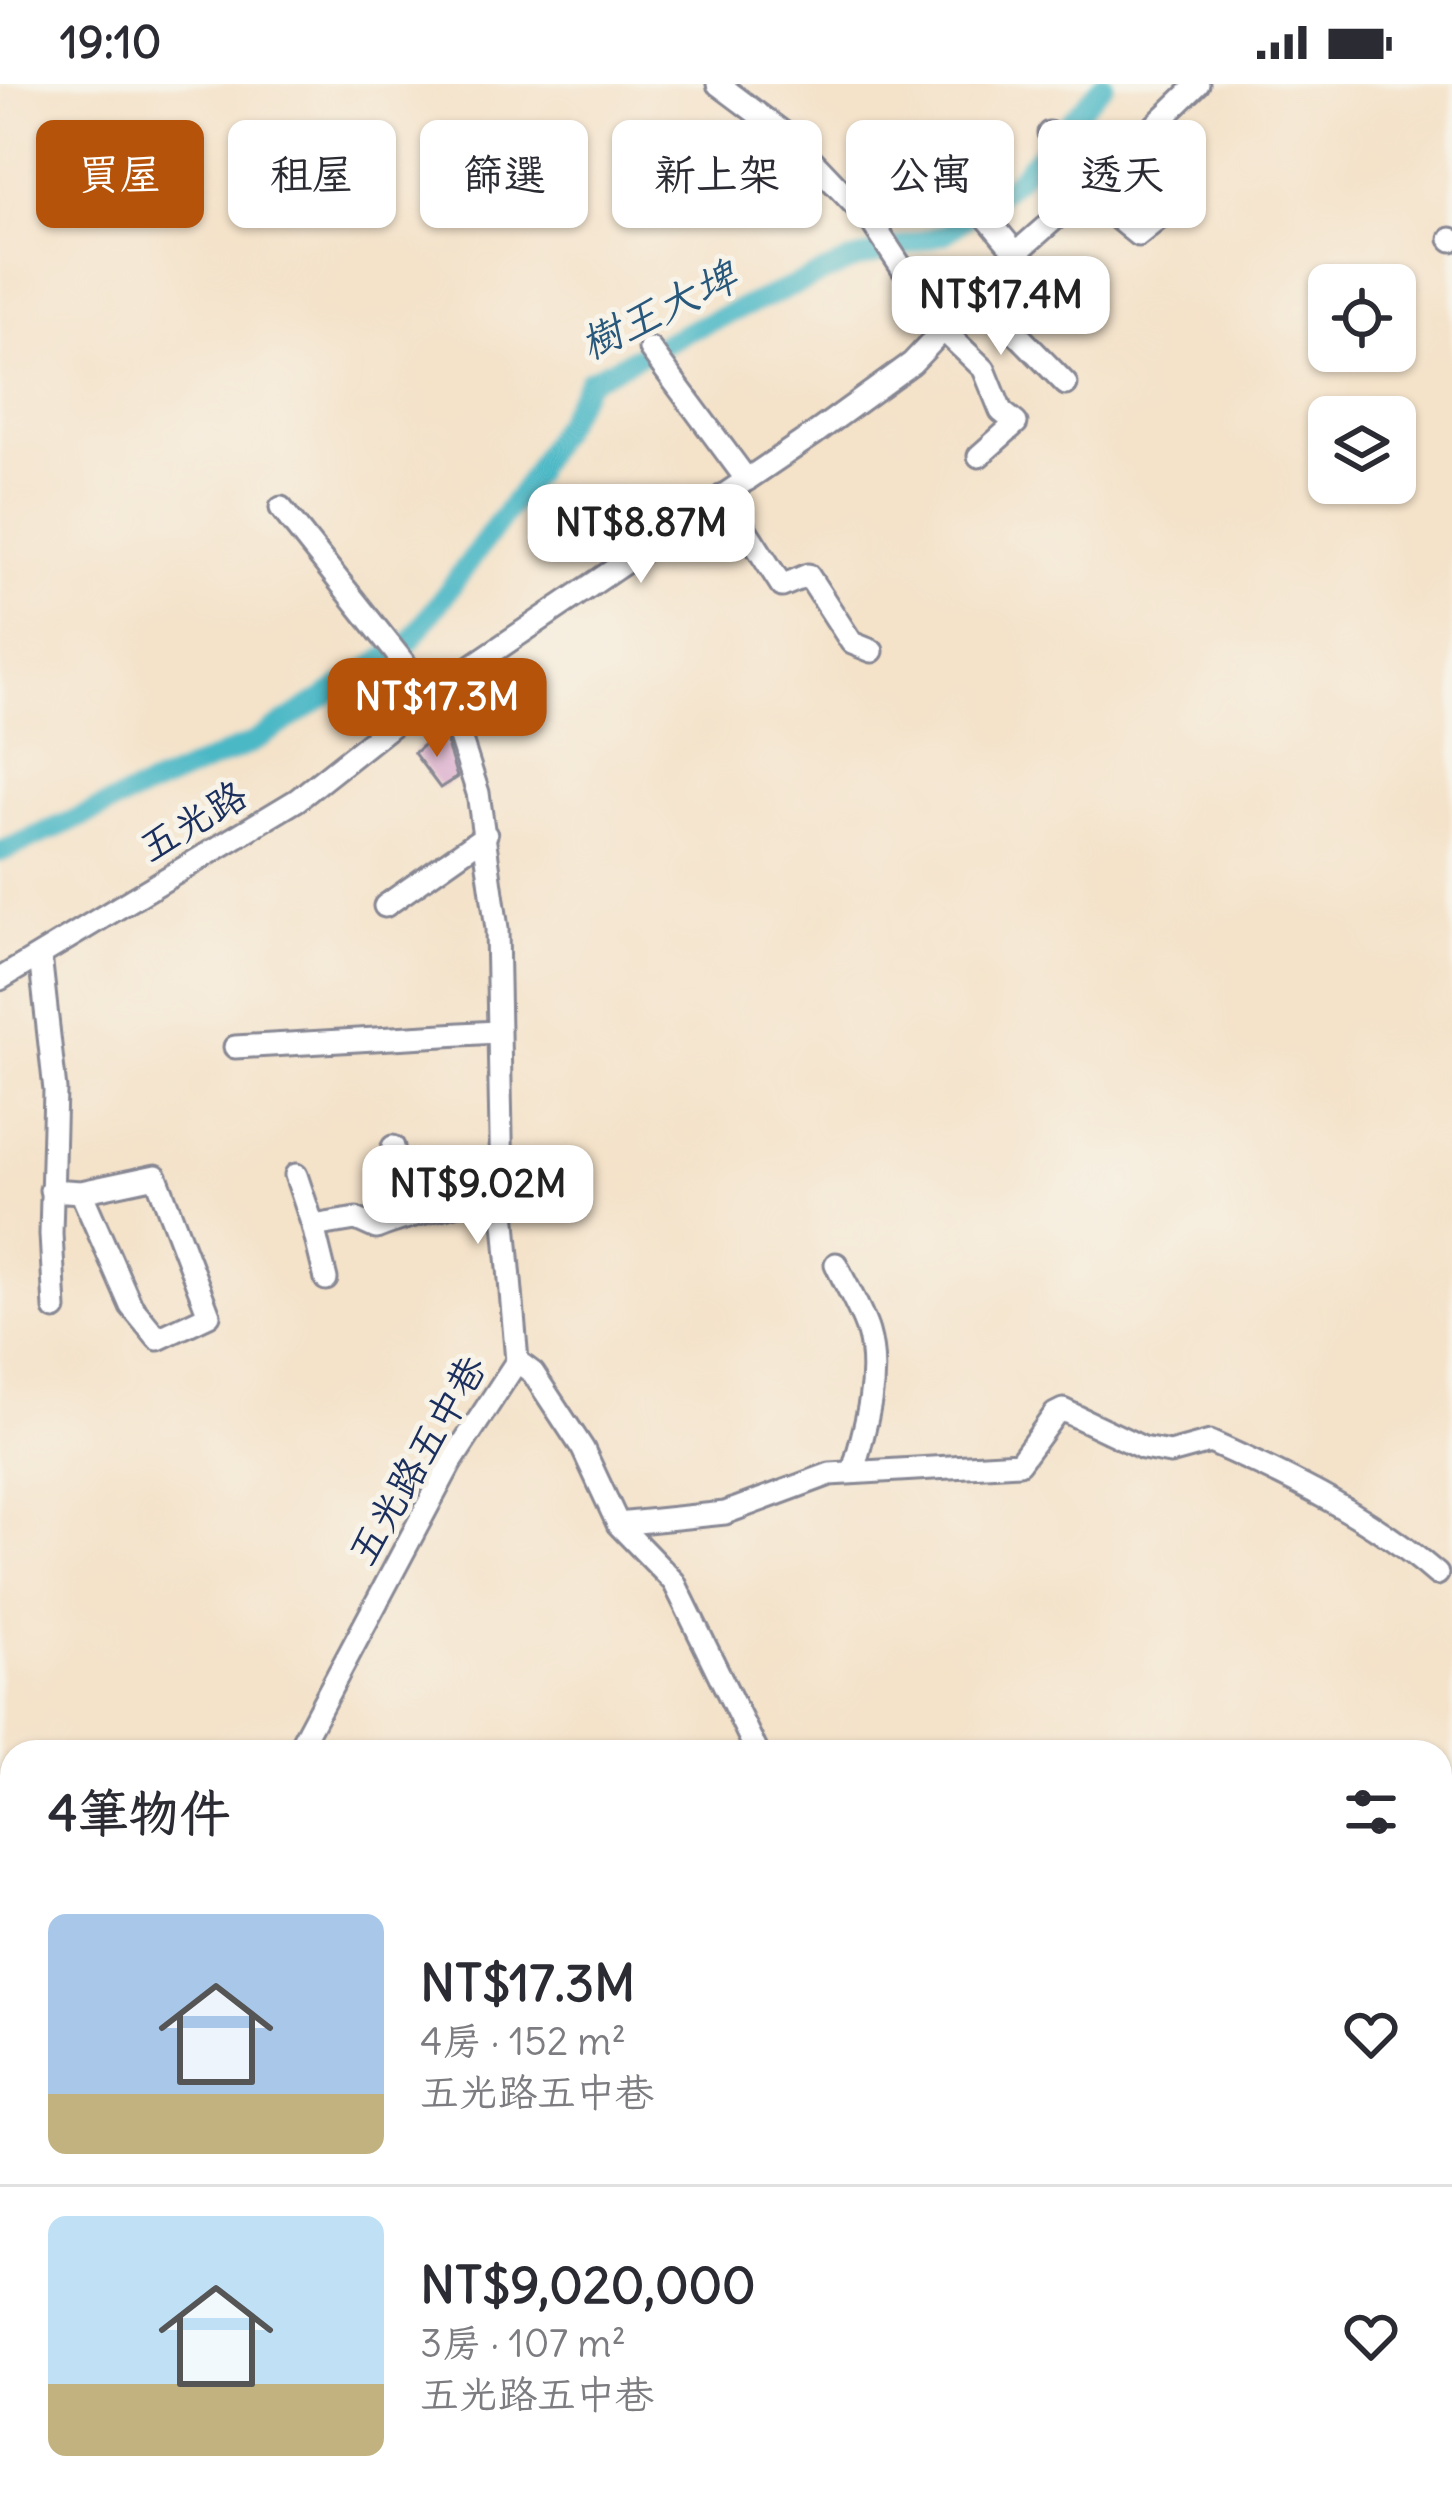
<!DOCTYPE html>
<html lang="zh-TW">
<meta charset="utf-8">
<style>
:root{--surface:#fff;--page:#f2f2f3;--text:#2b2b33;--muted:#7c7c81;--line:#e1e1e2;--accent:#b45309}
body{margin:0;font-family:Delius,"LXGW WenKai TC",sans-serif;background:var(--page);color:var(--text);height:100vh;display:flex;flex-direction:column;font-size:45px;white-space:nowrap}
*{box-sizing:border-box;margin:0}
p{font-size:39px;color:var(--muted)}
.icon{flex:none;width:66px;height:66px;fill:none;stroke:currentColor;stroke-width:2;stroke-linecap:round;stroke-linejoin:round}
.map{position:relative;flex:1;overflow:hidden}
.panel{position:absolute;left:0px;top:1656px;width:1452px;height:771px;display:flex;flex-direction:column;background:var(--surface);border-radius:36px 36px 0 0;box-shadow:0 3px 9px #0004}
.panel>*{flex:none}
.banner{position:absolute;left:36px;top:36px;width:1380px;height:108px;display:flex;gap:24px}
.tools{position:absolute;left:1308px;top:180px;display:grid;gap:24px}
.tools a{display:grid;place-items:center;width:108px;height:108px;border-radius:18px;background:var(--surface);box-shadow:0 3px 9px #0004;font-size:60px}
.price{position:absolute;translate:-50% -102px;padding:0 27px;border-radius:24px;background:#fff;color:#222;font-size:39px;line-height:78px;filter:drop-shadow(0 3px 6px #0008)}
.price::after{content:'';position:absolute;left:50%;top:72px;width:36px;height:27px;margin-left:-18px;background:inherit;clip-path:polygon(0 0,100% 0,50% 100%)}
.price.current{background:var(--accent);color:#fff}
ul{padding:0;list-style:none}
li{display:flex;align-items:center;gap:36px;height:300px;padding:0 48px}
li+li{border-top:3px solid var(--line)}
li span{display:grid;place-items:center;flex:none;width:336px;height:240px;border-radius:18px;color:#555}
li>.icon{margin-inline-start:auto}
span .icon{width:144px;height:144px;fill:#fffc;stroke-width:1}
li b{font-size:51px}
h2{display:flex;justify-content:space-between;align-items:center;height:144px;padding:0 48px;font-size:51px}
.chip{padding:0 42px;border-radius:18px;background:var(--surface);box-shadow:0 3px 9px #0004;font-size:42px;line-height:108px}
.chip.current{background:var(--accent);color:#fff}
.status{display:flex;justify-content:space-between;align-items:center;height:84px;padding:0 60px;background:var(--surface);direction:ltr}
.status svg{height:33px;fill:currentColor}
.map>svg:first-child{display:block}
</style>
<div class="status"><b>19:10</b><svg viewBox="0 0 49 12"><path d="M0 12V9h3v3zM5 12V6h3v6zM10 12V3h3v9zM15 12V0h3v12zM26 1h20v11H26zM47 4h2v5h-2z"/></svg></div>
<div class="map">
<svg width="1452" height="2425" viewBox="0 0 1452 2425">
<rect width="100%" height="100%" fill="#f7f3e8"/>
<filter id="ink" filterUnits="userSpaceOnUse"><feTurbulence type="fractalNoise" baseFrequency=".00833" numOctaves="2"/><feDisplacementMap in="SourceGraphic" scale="24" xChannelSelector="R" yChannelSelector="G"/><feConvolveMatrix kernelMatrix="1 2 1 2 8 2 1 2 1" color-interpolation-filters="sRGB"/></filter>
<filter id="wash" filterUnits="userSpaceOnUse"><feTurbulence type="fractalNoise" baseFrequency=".004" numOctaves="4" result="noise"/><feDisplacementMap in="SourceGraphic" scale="48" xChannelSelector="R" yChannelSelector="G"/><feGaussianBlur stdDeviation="2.7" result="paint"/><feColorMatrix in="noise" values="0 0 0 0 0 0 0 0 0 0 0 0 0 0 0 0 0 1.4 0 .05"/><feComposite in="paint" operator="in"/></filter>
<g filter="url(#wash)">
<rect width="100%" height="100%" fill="#f4e2c9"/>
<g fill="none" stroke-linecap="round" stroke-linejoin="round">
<path stroke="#4bb8c6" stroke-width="21" d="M 0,768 L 254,658 L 410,558 L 529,397 L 589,296 L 693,245 L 854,176 L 945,150 L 1015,97 L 1104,0"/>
</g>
<g id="blocks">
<path fill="#d69ec8" d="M 437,649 L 445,654 L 457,693 L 440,704 L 414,669 Z"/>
</g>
</g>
<g filter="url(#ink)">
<use href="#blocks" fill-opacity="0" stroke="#888894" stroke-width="3"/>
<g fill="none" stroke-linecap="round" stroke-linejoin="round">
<g stroke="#888894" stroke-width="27">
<path id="minor" d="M 718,0 L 793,56 L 873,140 L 942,245 L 984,285 L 1001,327 L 1016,339 L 979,372
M 1049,49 L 1102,93
M 1085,108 L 1138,151 L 1168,127
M 973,117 L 1016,169
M 1451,155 L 1452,156
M 977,209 L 1066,300
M 650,265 L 747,396
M 724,412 L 782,502 L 808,491 L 852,559 L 872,567
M 281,424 L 458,647 L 478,709 L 497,845 L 502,1103 L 517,1277 L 450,1380 L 297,1668
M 385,822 L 486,751
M 40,871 L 55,1006 L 51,1150 L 55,1225
M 0,895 L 297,716 L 431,610 L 814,350 L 912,279 L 1016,169 L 1102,93 L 1198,0
M 235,963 L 496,948
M 393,1063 L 402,1133
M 296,1091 L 313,1142
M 51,1106 L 81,1108 L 131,1222 L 158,1255 L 209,1231 L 156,1092 L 81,1108
M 836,1180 C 846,1202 861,1225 868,1248 C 881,1292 865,1345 853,1387
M 326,1195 L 313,1142 L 356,1135 L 376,1144 C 417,1127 461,1123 502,1103
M 517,1277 L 533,1289 L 583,1365 L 618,1440 L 674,1498 L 757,1668
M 618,1440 L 725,1429 L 830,1390 L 1019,1379 L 1055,1330 L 1063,1326 L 1143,1364 L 1170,1369 L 1210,1358 C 1291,1394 1370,1432 1437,1490
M 0,2215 L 12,2192
M 1193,2415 L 1198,2425
M 760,2425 L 772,2415"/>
</g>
<use href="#minor" stroke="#fff" stroke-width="21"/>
</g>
</g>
<g text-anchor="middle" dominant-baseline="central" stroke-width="10" stroke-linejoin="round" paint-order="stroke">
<g font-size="39" fill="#1b2f5e" stroke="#f7f3e8">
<text transform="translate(193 737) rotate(-31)">五光路</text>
<text transform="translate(417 1376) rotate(-60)">五光路五中巷</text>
</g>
<g font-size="42" font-style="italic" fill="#29587d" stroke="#f7f3e8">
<text transform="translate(658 226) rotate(-26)">樹王大埤</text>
</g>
</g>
</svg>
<div class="tools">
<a><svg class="icon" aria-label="locate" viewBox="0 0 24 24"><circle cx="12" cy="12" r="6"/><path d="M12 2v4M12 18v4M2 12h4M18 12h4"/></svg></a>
<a><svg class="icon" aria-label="layers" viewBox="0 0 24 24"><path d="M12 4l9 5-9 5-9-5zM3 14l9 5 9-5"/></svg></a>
</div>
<b class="price" style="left:1001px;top:274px">NT$17.4M</b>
<b class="price" style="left:641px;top:502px">NT$8.87M</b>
<b class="price current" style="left:437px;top:676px">NT$17.3M</b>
<b class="price" style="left:478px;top:1163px">NT$9.02M</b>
<div class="banner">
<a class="chip current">買屋</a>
<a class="chip">租屋</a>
<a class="chip">篩選</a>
<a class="chip">新上架</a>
<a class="chip">公寓</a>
<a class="chip">透天</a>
</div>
<section class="panel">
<h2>4筆物件<svg class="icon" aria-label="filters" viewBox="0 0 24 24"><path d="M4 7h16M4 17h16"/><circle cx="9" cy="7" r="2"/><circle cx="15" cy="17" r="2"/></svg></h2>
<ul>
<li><span style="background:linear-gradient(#a9c7e8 75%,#c2b280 0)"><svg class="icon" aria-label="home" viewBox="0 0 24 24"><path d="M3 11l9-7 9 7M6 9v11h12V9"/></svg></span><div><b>NT$17.3M</b><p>4房 · 152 m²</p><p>五光路五中巷</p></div><svg class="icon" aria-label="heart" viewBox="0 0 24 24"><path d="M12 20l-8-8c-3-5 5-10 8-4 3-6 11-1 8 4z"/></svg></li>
<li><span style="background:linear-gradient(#bfe0f5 70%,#c2b280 0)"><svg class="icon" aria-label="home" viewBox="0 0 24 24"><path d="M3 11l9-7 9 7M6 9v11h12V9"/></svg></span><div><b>NT$9,020,000</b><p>3房 · 107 m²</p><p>五光路五中巷</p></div><svg class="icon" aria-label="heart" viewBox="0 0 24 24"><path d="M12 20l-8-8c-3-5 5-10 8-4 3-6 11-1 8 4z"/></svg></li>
</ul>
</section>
</div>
